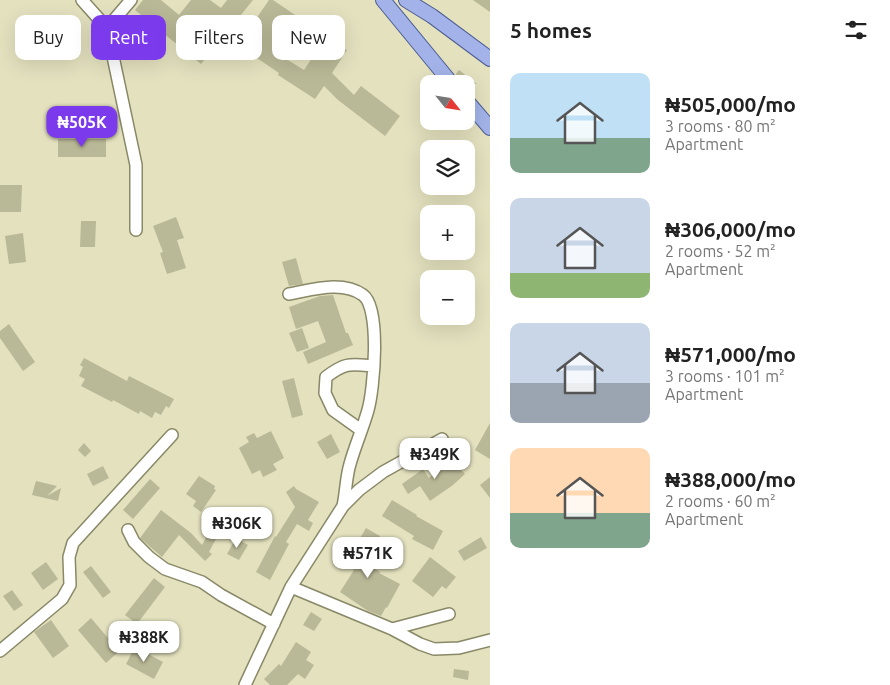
<!DOCTYPE html>
<meta charset="utf-8">
<style>
:root{--surface:#fff;--page:#f6f6f6;--text:#222;--muted:#767676;--accent:#7c3aed}
body{margin:0;font-family:Ubuntu,sans-serif;background:var(--page);color:var(--text);height:100vh;display:flex;flex-direction:column;font-size:19px;white-space:nowrap}
*{box-sizing:border-box;margin:0}
p{font-size:16px;color:var(--muted)}
.icon{flex:none;width:28px;height:28px;fill:none;stroke:currentColor;stroke-width:2;stroke-linecap:round;stroke-linejoin:round}
.map{position:relative;flex:1;overflow:hidden}
.panel{display:flex;flex-direction:column;background:var(--surface);width:400px}
.panel>*{flex:none}
.hud{position:absolute;left:15px;top:15px;width:400px;height:45px;display:flex;gap:10px}
.needle{width:32px;rotate:120deg}
.buttons{position:absolute;left:420px;top:75px;display:grid;gap:10px}
.buttons a{display:grid;place-items:center;width:55px;height:55px;border-radius:10px;background:var(--surface);box-shadow:0 5px 20px #0002;font-size:25px}
.price{position:absolute;translate:-50% -42px;padding:0 11px;border-radius:10px;background:#fff;color:#222;font-size:16px;line-height:32px;filter:drop-shadow(0 1px 2px #0008)}
.price::after{content:'';position:absolute;left:50%;top:30px;width:15px;height:11px;margin-left:-8px;background:inherit;clip-path:polygon(0 0,100% 0,50% 100%)}
.price.selected{background:var(--accent);color:#fff}
ul{padding:0;list-style:none}
li{display:flex;align-items:center;gap:15px;height:125px;padding:0 20px}
li span{display:grid;place-items:center;flex:none;width:140px;height:100px;border-radius:10px;color:#555}
li>.icon{margin-inline-start:auto}
span .icon{width:60px;height:60px;fill:#fffc;stroke-width:1}
li b{font-size:21px}
h2{display:flex;justify-content:space-between;align-items:center;height:60px;padding:0 20px;font-size:21px}
.tag{padding:0 18px;border-radius:10px;background:var(--surface);box-shadow:0 5px 20px #0002;font-size:18px;line-height:45px}
.tag.selected{background:var(--accent);color:#fff}
main{display:flex;flex:1;min-height:0}
.map>svg:first-child{display:block}
</style>
<main>
<div class="map">
<svg width="490" height="685" viewBox="0 0 490 685">
<rect width="100%" height="100%" fill="#e3e1be"/>
<path fill="#bab997" d="M 143,0 L 161,0 L 179,15 L 191,0 L 210,0 L 221,8 L 227,0 L 253,0 L 201,64 L 135,10 Z
M 269,0 L 273,0 L 307,23 L 283,57 L 304,70 L 320,46 L 314,42 L 320,33 L 347,50 L 332,73 L 354,95 L 361,86 L 400,116 L 385,136 L 338,100 L 324,86 L 315,99 L 278,75 L 279,73 L 238,45 Z
M 473,0 L 490,0 L 490,12 Z
M 459,70 L 477,84 L 461,84 L 456,74 Z
M 58,139 L 106,139 L 106,157 L 58,157 Z
M 0,185 L 22,185 L 21,212 L 0,212 Z
M 176,217 L 184,238 L 177,240 L 186,268 L 167,274 L 160,253 L 163,252 L 153,226 Z
M 81,221 L 96,221 L 95,247 L 80,247 Z
M 23,233 L 26,262 L 9,264 L 5,236 Z
M 296,258 L 303,284 L 289,286 L 282,262 Z
M 333,295 L 346,333 L 348,333 L 353,345 L 308,364 L 303,352 L 326,342 L 318,321 L 296,329 L 289,307 L 320,296 Z
M 9,324 L 35,362 L 23,371 L 0,338 L 0,331 Z
M 302,328 L 309,348 L 297,352 L 289,333 Z
M 84,358 L 127,381 L 129,376 L 174,399 L 169,408 L 166,406 L 161,415 L 155,412 L 152,418 L 140,411 L 139,414 L 113,400 L 112,402 L 81,386 L 85,379 L 79,376 L 83,367 L 80,365 Z
M 294,378 L 303,415 L 292,418 L 282,381 Z
M 490,423 L 490,459 L 475,450 Z
M 271,431 L 284,458 L 273,464 L 277,470 L 263,477 L 260,470 L 252,474 L 239,448 L 249,442 L 246,437 L 254,433 L 257,438 Z
M 331,434 L 340,452 L 327,459 L 317,442 Z
M 84,443 L 91,451 L 85,457 L 78,450 Z
M 451,459 L 465,474 L 453,485 L 430,501 L 420,486 L 408,494 L 402,484 L 423,469 L 429,478 Z
M 103,466 L 109,478 L 93,486 L 87,474 Z
M 199,476 L 215,486 L 214,489 L 216,490 L 201,512 L 193,506 L 196,501 L 186,494 Z
M 490,477 L 490,498 L 480,485 Z
M 150,479 L 160,488 L 133,519 L 123,510 Z
M 36,481 L 57,486 L 47,496 L 61,488 L 58,501 L 32,495 Z
M 294,486 L 296,489 L 319,502 L 308,520 L 313,523 L 309,531 L 297,524 L 286,542 L 289,544 L 270,580 L 256,572 L 275,536 L 276,537 L 295,507 L 286,492 Z
M 392,500 L 417,515 L 416,516 L 443,531 L 433,550 L 412,539 L 414,536 L 382,516 Z
M 161,510 L 191,533 L 202,545 L 218,515 L 226,520 L 209,552 L 212,554 L 205,561 L 179,535 L 162,557 L 140,538 Z
M 366,528 L 380,536 L 364,562 L 380,572 L 379,573 L 400,584 L 387,608 L 386,607 L 381,616 L 368,611 L 340,592 L 354,570 L 345,564 Z
M 481,537 L 487,548 L 464,561 L 458,551 Z
M 236,538 L 248,545 L 239,560 L 227,554 Z
M 430,557 L 456,577 L 446,589 L 442,586 L 433,597 L 412,581 Z
M 46,562 L 58,579 L 43,590 L 31,573 Z
M 91,566 L 111,592 L 103,598 L 83,572 Z
M 154,578 L 165,587 L 137,624 L 125,615 Z
M 12,590 L 23,605 L 14,611 L 3,596 Z
M 311,612 L 322,619 L 314,631 L 303,625 Z
M 91,618 L 108,638 L 121,627 L 132,640 L 106,663 L 78,630 Z
M 51,620 L 69,646 L 53,658 L 34,632 Z
M 296,642 L 311,652 L 306,660 L 314,665 L 305,679 L 298,674 L 287,685 L 270,685 L 264,679 L 279,664 L 281,666 Z
M 135,647 L 163,662 L 154,679 L 126,664 Z
M 454,669 L 469,671 L 468,680 L 453,677 Z"/>
<g fill="none" stroke-linecap="round" stroke-linejoin="round">
<g stroke="#898867" stroke-width="14">
<path id="minor" d="M 82,0 L 107,28
M 131,0 L 107,28 L 136,165 L 136,230
M 289,294 C 312,290 342,280 363,295 C 381,308 374,389 368,410 C 363,428 355,446 350,464 C 346,477 346,492 343,506
M 361,430 L 333,410 L 325,393 L 326,377 C 346,362 350,364 374,366
M 128,530 L 134,542 L 149,557 L 165,569 L 202,582 L 221,595 L 274,624
M 291,587 L 392,629 L 420,644 L 434,649 L 459,648 L 490,640
M 392,629 L 449,614
M 0,651 L 62,599 L 70,585 L 69,557 L 73,543 L 172,435
M 245,685 L 291,587 L 343,506 L 359,490 L 383,472 L 442,439"/>
</g>
<g stroke="#4c5d94" stroke-width="16">
<path id="major" d="M 383,0 L 452,84
M 406,0 L 432,16 L 490,59
M 466,100 L 490,128"/>
</g>
<use href="#minor" stroke="#fff" stroke-width="11"/>
<use href="#major" stroke="#a3b3e9" stroke-width="14"/>
</g>
</svg>
<div class="buttons">
<a><svg class="needle" viewBox="-14 -14 28 28"><path d="M0-13l5 13h-10z" fill="#e53935"/><path d="M0 13l5-13h-10z" fill="#767676"/></svg></a>
<a><svg class="icon" aria-label="layers" viewBox="0 0 24 24"><path d="M12 4l9 5-9 5-9-5zM3 14l9 5 9-5"/></svg></a>
<a>+</a>
<a>−</a>
</div>
<b class="price selected" style="left:82px;top:148px">₦505K</b>
<b class="price" style="left:435px;top:480px">₦349K</b>
<b class="price" style="left:237px;top:549px">₦306K</b>
<b class="price" style="left:368px;top:579px">₦571K</b>
<b class="price" style="left:144px;top:663px">₦388K</b>
<div class="hud">
<a class="tag">Buy</a>
<a class="tag selected">Rent</a>
<a class="tag">Filters</a>
<a class="tag">New</a>
</div>
</div>
<section class="panel">
<h2>5 homes<svg class="icon" aria-label="filters" viewBox="0 0 24 24"><path d="M4 7h16M4 17h16"/><circle cx="9" cy="7" r="2"/><circle cx="15" cy="17" r="2"/></svg></h2>
<ul>
<li><span style="background:linear-gradient(#bfe0f5 65%,#7fa58c 0)"><svg class="icon" aria-label="home" viewBox="0 0 24 24"><path d="M3 11l9-7 9 7M6 9v11h12V9"/></svg></span><div><b>₦505,000/mo</b><p>3 rooms · 80 m²</p><p>Apartment</p></div></li>
<li><span style="background:linear-gradient(#c9d6e8 75%,#8fb573 0)"><svg class="icon" aria-label="home" viewBox="0 0 24 24"><path d="M3 11l9-7 9 7M6 9v11h12V9"/></svg></span><div><b>₦306,000/mo</b><p>2 rooms · 52 m²</p><p>Apartment</p></div></li>
<li><span style="background:linear-gradient(#c9d6e8 60%,#9aa5b1 0)"><svg class="icon" aria-label="home" viewBox="0 0 24 24"><path d="M3 11l9-7 9 7M6 9v11h12V9"/></svg></span><div><b>₦571,000/mo</b><p>3 rooms · 101 m²</p><p>Apartment</p></div></li>
<li><span style="background:linear-gradient(#ffd9b3 65%,#7fa58c 0)"><svg class="icon" aria-label="home" viewBox="0 0 24 24"><path d="M3 11l9-7 9 7M6 9v11h12V9"/></svg></span><div><b>₦388,000/mo</b><p>2 rooms · 60 m²</p><p>Apartment</p></div></li>
</ul>
</section>
</main>
